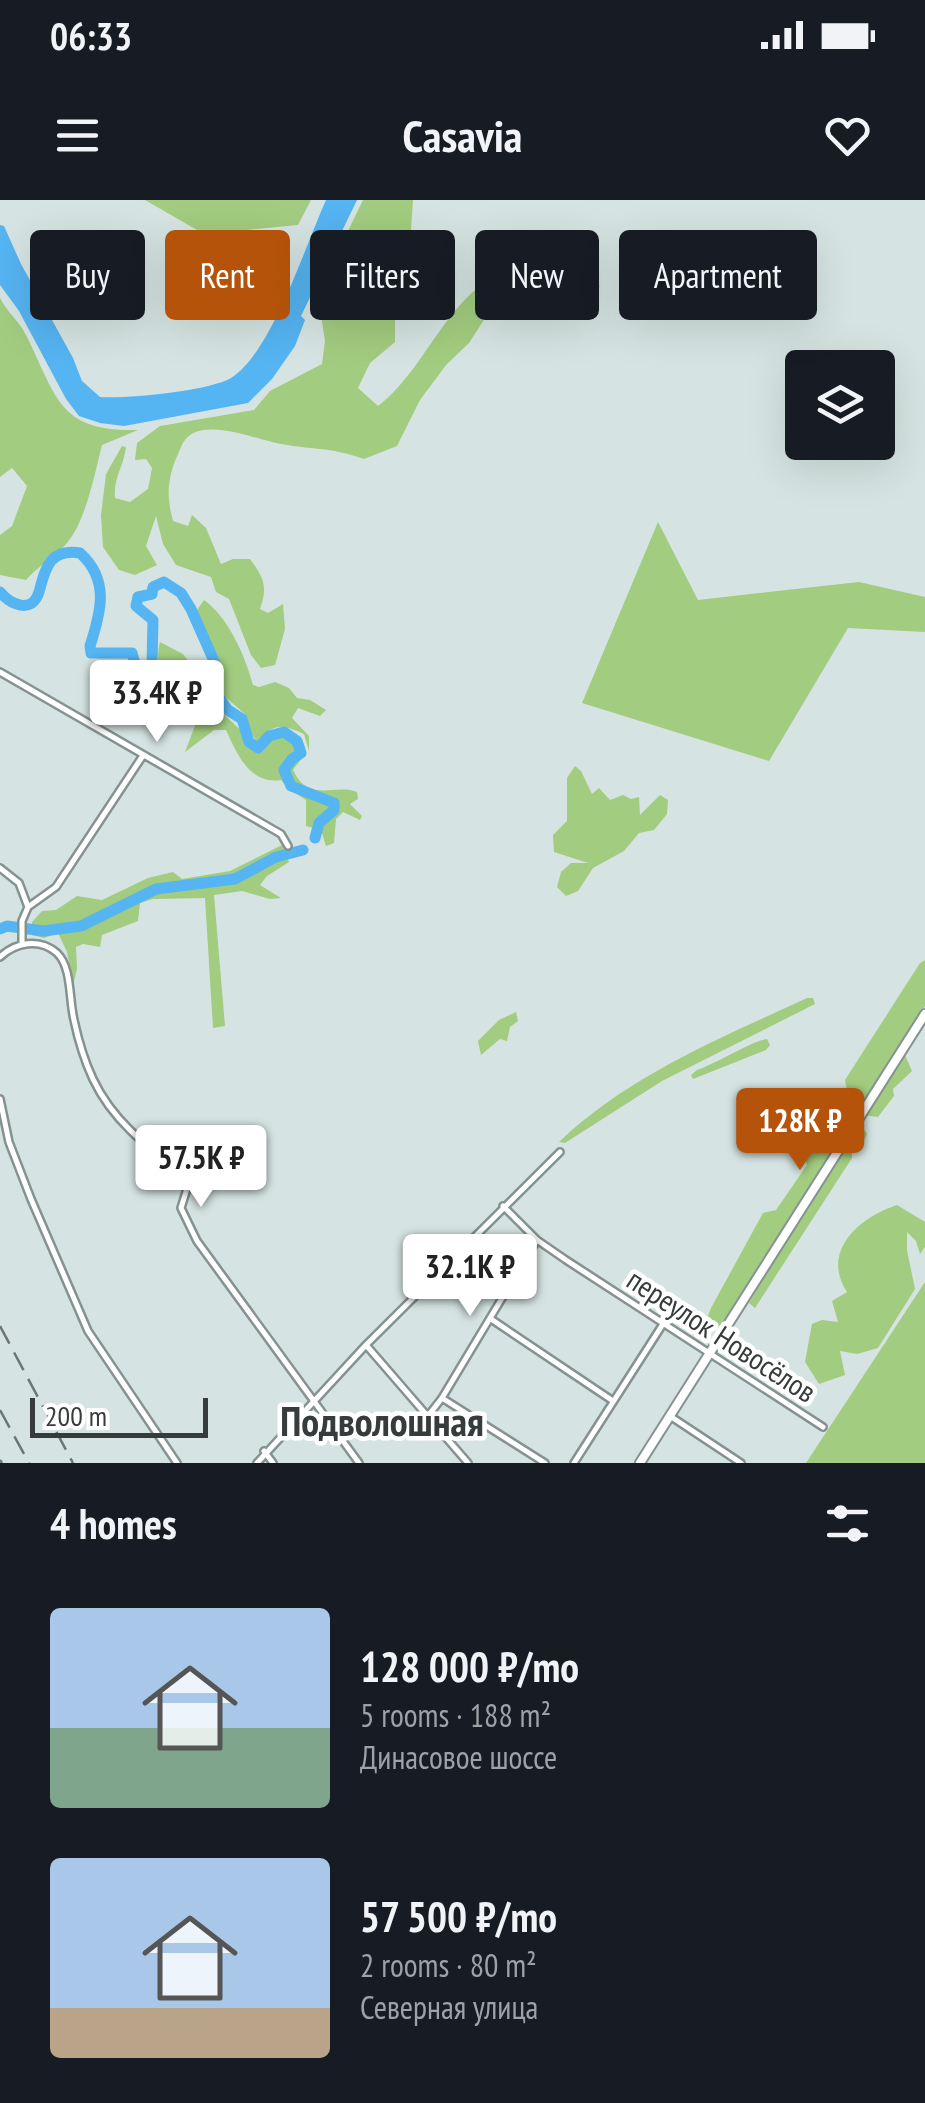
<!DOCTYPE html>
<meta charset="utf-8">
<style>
:root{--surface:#171b24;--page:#20242c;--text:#f1f3f6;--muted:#9ea1a6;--accent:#b45309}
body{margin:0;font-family:"PT Sans Narrow",sans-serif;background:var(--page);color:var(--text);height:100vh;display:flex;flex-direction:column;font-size:38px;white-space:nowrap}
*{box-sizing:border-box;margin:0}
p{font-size:32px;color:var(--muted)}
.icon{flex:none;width:55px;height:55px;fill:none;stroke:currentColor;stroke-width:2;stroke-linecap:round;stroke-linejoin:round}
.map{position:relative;height:1263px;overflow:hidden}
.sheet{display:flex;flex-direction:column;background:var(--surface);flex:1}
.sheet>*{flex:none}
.top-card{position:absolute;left:30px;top:30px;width:865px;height:90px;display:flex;gap:20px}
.fabs{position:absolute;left:785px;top:150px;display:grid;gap:20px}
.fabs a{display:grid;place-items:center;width:110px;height:110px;border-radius:10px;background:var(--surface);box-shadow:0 10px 40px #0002;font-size:50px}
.scale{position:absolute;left:30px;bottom:25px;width:178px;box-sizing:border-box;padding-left:10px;border:5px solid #363c3b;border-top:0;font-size:28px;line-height:35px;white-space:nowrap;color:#363c3b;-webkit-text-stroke:8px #fff;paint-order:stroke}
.price{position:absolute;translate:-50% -85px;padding:0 22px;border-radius:10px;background:#fff;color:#222;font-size:32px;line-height:65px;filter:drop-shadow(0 2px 5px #0008)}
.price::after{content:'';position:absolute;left:50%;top:60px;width:30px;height:22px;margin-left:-15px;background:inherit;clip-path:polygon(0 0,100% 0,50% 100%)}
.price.active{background:var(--accent);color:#fff}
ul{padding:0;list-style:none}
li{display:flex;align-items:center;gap:30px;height:250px;padding:0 50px}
li span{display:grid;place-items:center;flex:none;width:280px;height:200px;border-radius:10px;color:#555}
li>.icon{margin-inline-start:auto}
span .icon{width:120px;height:120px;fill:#fffc;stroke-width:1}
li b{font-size:42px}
h2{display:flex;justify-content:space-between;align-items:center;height:120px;padding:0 50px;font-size:42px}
.pill{padding:0 35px;border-radius:10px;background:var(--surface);box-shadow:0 10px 40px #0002;font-size:35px;line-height:90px}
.pill.active{background:var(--accent);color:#fff}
.status{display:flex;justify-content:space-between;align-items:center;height:70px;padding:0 50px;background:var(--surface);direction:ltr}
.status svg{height:28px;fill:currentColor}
header{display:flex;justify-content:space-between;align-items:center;height:130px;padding:0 50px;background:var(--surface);font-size:45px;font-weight:700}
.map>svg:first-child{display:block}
</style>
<div class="status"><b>06:33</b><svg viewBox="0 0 49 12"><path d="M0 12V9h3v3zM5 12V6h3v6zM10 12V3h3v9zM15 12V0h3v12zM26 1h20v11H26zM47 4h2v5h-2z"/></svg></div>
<header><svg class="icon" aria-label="menu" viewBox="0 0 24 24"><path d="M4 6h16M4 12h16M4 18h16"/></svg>Casavia<svg class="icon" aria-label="heart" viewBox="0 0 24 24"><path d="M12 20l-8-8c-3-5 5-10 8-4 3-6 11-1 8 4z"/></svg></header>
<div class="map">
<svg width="925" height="1263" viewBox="0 0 925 1263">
<rect width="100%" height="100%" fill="#d5e4e2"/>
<path fill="#a2cc7f" d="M 145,0 L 311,0 L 298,25 L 204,34 Z
M 363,0 L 413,0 L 411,29 L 382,69 L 395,107 L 395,142 L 370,163 L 358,188 L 378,206 C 427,169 446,95 506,71 L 518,79 L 601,86 C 570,101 547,98 514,90 L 489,112 L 469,143 L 446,165 L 420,200 L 397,246 L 364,259 C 331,247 314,250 281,244 C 257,240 203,216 185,240 C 181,245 178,255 175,261 C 167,283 167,299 173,321 L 188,326 L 192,315 L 206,328 L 221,364 L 233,359 L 250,359 C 264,378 268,387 260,409 L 268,413 L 283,404 L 285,429 L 275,465 L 261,468 L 251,455 L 229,399 L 216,392 L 211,377 L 176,365 L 163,344 L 156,316 L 146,346 L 157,365 L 135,375 L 119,370 L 103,347 L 101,315 L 106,274 L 122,246 L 126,247 C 124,266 113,278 115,298 L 130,302 L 148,289 L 152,268 L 146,259 L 135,260 L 137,243 L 160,226 L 254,210 L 270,191 L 322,164 L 325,141 L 321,115 L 333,62 Z
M 0,98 C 7,112 19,121 26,135 C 57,197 58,232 138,230 L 102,245 C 95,272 86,321 67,343 C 55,357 38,366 26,380 L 0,375 L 0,335 L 12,326 L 27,286 L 12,268 L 0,277 Z
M 658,322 L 698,400 L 859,382 L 925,397 L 925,432 L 848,428 L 769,561 L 582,503 Z
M 204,400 C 229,418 245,456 253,485 L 259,487 L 275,482 L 289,488 L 297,498 L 310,500 L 326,510 L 320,516 L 298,508 L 292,518 L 309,536 L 309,551 L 304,534 C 283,524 272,523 257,542 L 249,530 L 245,514 L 223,495 L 218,462 L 197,410 Z
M 160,442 L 183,454 L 193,467 L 204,466 C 215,477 213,489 211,502 L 253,542 L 258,543 C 280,518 312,536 303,556 C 301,561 296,565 293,570 C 309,604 334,583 357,592 L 358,599 L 350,604 L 362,616 L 360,620 L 343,612 L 336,619 L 334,643 L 326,646 L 321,630 L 306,626 L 306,600 L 290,590 L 281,580 C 250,585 237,554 226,530 L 214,530 L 185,552 L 196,523 C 175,499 151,477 160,442 Z
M 575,566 L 581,571 L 592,594 L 599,588 L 610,600 L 623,595 L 631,599 L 639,597 L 640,615 L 660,595 L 668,600 L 667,614 L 654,630 L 639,633 L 624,651 L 593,668 L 578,691 L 566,696 L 557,687 L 561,672 L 571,663 L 588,663 L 554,652 L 553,635 L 567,621 L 567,578 Z
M 282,645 L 289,662 L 267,676 L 260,685 L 281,698 L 270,699 L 242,691 L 214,695 L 225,826 L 213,828 L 205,698 L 153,699 L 140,703 L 138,721 L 102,735 L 100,747 L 83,744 L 76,747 L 77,769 L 73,786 L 67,752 L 58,733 L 44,738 L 32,735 L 32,722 L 42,711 L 56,710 L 77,696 L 102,700 L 148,678 L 173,672 L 182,679 L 230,671 Z
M 925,760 L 925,806 L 721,1125 L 711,1132 L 706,1121 L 711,1108 L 763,1013 L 776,1010 L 807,965 L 802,951 L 830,902 L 850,905 L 845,880 L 920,763 Z
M 807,798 L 813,798 L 815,804 L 662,881 L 565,943 L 559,942 C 629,875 721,838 807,798 Z
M 516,812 L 518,821 L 510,827 L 507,841 L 500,839 L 481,855 L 478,841 L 499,820 Z
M 767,839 L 770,845 L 766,850 L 693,879 L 691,875 L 697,870 C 716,864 752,841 767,839 Z
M 905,855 L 912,871 L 893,889 L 894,896 L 878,917 L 863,915 Z
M 862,927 L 867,934 L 861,947 L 852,951 L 852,958 L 755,1108 L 749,1103 L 853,929 Z
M 897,1005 L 925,1022 L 925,1047 L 920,1054 L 916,1041 L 907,1032 L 907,1050 L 915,1089 L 878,1148 L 857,1154 L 840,1151 L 845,1175 L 819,1184 L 805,1162 L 812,1124 L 822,1120 L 838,1122 L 832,1101 L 847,1092 C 820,1051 860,1017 897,1005 Z
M 925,1082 L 925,1263 L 806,1263 Z"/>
<path fill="#55b4f2" d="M 326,0 L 357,0 L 301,116 L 305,120 L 295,146 L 272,179 L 248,203 L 124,226 L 100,223 L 79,216 L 66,199 L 19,111 L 0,85 L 0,25 L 4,26 L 21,64 L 73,158 L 82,181 L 100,197 C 126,199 209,191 231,178 C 271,154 306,44 326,0 Z"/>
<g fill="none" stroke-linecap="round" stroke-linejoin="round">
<path stroke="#55b4f2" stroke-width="11" d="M 0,392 C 10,404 32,415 39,392 C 45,371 48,348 80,353 C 110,380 101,412 90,446 L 91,453 L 132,453 L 135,464 L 146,468 L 152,464 L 153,420 L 136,406 L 138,397 L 152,394 L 153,387 L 164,382 L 181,393 L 191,409 L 214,461 L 217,495 L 228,510 L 242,519 L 249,542 L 258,548 L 269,536 L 284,532 L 297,541 L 301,553 L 292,559 L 284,570 L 291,586 L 334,603 L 334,610 L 319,623 L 315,638
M 0,729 L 7,726 L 43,731 L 81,726 L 156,689 L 235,679 L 276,657 L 303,650"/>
<g stroke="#849290" stroke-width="10">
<path id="street" d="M 0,472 L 281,634 L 288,646
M 0,668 L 19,683 L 28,707 L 56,687 L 142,557
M 22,743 L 22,721 L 28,707
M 0,757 C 15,743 39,737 57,753 C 72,767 69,800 74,820 C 78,839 85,862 93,879 C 114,924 152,950 190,979 L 181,1008 L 197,1041 L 359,1263
M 0,899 L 9,942 L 31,999 L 88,1131 L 177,1263
M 503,1006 L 537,1040 L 566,1060 L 823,1227
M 491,1119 L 613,1201
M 366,1145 L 468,1263
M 442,1198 L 545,1263
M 428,1216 L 442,1198 L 537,1040
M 670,1216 L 741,1263
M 264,1251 L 273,1263
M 257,1263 L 366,1145 L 560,952
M 574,1263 L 663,1124"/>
</g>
<g stroke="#849290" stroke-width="12">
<path id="secondary" d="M 640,1263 L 925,814"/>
</g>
<use href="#street" stroke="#fff" stroke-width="5"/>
<use href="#secondary" stroke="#fff" stroke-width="8"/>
<path stroke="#6d7675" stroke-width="2.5" stroke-dasharray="20 10" stroke-linecap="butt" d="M 0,1126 L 73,1263
M 0,1210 L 29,1263
M 0,1260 L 2,1263"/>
</g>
<g text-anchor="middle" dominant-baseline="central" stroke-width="9" stroke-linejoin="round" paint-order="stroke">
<g font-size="30" fill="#363c3b" stroke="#fff">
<text transform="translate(722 1135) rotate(33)">переулок Новосёлов</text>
</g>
<g font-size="40" font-weight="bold" fill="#363c3b" stroke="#fff">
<text x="382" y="1221">Подволошная</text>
</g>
</g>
</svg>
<div class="fabs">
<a><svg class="icon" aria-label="layers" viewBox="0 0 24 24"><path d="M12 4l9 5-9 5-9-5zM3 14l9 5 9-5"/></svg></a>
</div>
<div class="scale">200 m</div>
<b class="price" style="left:157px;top:545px">33.4K ₽</b>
<b class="price active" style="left:800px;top:973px">128K ₽</b>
<b class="price" style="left:201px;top:1010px">57.5K ₽</b>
<b class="price" style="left:470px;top:1119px">32.1K ₽</b>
<div class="top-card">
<a class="pill">Buy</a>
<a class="pill active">Rent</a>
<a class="pill">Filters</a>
<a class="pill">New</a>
<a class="pill">Apartment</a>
</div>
</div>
<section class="sheet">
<h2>4 homes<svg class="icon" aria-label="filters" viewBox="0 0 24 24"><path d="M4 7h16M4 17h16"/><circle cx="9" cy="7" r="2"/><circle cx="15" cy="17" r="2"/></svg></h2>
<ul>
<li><span style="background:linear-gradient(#a9c7e8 60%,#7fa58c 0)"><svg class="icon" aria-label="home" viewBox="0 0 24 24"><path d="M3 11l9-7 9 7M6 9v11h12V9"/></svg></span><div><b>128 000 ₽/mo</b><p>5 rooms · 188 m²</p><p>Динасовое шоссе</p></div></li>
<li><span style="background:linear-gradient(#a9c7e8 75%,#b9a48a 0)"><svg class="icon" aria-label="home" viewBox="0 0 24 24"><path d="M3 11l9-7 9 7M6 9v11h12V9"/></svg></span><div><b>57 500 ₽/mo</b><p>2 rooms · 80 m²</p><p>Северная улица</p></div></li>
</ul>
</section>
